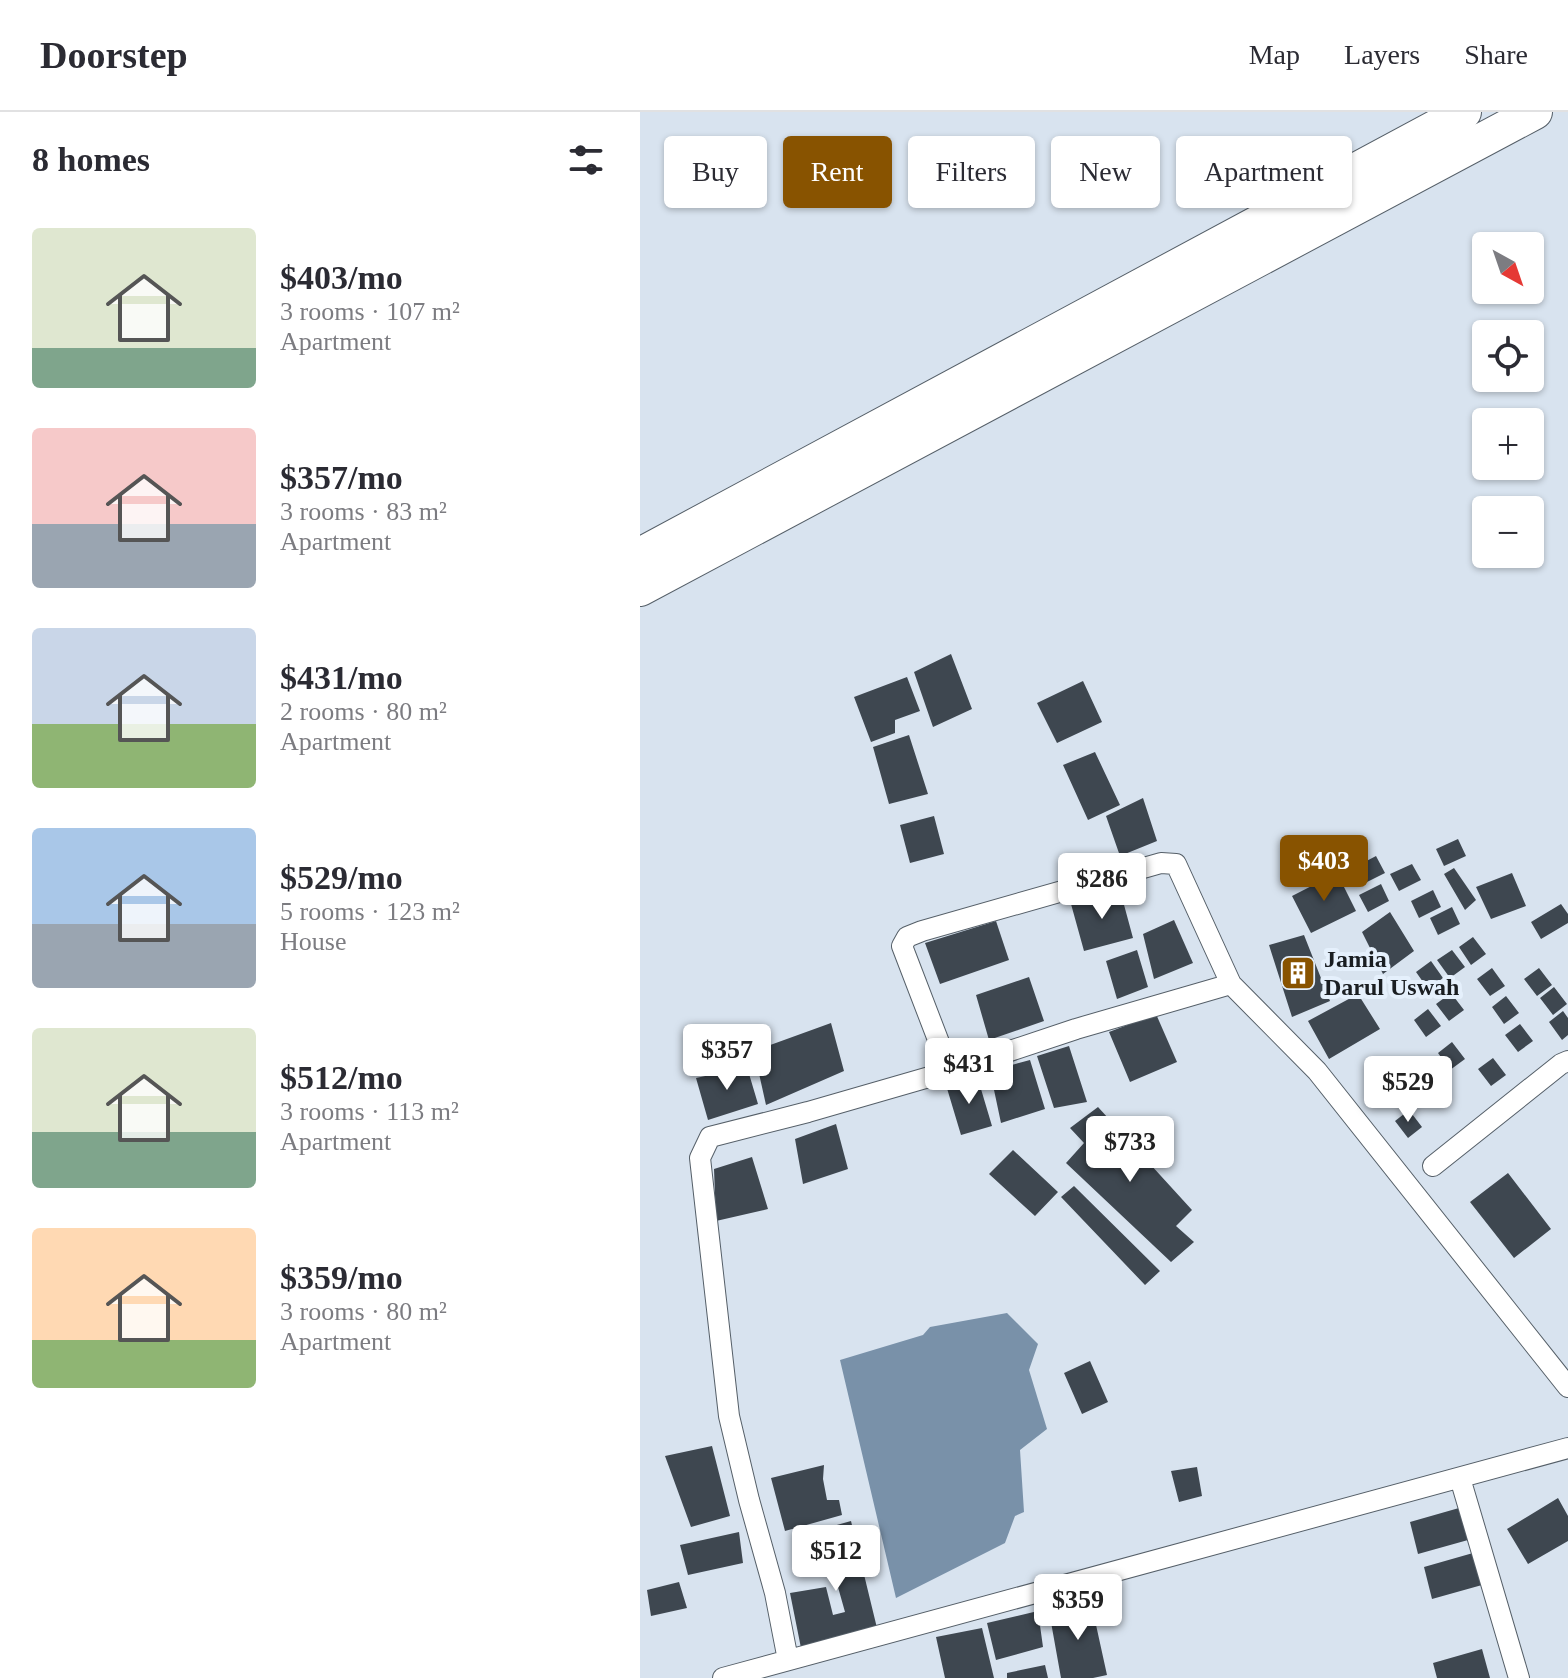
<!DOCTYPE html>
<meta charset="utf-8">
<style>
:root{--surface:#fff;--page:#f7f7f7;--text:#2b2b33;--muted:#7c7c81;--line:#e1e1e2;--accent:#885300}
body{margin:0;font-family:Georgia,serif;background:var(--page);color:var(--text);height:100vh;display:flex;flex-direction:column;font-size:30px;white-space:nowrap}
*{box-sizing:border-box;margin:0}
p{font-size:26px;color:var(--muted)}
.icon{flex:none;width:44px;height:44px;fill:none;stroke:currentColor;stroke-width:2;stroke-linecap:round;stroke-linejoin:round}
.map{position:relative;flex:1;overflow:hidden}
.drawer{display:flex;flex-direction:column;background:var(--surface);width:640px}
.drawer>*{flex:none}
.hud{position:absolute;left:24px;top:24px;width:760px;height:72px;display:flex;gap:16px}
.needle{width:52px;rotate:140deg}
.buttons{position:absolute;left:832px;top:120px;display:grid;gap:16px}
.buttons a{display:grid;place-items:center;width:72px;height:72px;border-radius:8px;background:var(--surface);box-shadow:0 2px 6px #0004;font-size:40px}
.price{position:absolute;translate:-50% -68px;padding:0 18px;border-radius:8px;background:#fff;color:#222;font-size:26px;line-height:52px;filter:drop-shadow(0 2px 4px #0008)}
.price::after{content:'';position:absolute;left:50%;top:48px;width:24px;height:18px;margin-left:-12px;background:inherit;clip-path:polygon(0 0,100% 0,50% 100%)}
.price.current{background:var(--accent);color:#fff}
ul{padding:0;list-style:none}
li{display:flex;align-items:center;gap:24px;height:200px;padding:0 32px}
li span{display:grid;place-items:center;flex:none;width:224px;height:160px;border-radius:8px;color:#555}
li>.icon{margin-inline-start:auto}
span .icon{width:96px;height:96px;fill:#fffc;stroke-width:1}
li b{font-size:34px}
h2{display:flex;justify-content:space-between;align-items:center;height:96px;padding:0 32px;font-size:34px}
.tag{padding:0 28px;border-radius:8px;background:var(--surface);box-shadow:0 2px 6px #0004;font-size:28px;line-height:72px}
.tag.current{background:var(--accent);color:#fff}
header{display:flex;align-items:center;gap:48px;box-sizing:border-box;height:112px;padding:0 40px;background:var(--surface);border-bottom:2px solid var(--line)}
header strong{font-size:38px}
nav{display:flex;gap:44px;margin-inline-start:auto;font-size:28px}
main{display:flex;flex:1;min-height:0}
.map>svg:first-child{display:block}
</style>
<header>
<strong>Doorstep</strong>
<nav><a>Map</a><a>Layers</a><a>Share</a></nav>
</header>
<main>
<section class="drawer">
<h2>8 homes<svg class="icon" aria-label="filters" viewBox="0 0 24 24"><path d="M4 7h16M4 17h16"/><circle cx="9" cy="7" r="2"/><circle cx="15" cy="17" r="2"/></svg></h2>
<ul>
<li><span style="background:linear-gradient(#dfe7d0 75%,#7fa58c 0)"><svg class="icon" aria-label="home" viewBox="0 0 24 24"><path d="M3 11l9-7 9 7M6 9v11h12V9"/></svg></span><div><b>$403/mo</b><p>3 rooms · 107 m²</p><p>Apartment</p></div></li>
<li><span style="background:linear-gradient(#f6c9c9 60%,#9aa5b1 0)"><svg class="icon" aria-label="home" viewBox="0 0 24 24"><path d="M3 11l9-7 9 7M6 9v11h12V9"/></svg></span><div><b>$357/mo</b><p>3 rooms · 83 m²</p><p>Apartment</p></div></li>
<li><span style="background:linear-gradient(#c9d6e8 60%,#8fb573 0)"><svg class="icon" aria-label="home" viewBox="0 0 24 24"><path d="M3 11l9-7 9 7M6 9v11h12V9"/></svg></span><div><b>$431/mo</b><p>2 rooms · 80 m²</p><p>Apartment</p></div></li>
<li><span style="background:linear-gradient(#a9c7e8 60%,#9aa5b1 0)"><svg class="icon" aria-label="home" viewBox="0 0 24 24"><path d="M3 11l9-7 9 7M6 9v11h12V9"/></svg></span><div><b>$529/mo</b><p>5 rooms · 123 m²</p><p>House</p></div></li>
<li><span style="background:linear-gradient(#dfe7d0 65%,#7fa58c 0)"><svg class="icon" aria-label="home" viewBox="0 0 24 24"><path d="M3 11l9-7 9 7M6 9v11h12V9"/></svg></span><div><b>$512/mo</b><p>3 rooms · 113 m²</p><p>Apartment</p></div></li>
<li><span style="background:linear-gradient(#ffd9b3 70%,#8fb573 0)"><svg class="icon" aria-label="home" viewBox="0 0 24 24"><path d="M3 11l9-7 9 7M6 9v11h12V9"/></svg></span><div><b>$359/mo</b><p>3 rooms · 80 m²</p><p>Apartment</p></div></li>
</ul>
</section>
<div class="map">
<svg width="928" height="1566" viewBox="0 0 928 1566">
<rect width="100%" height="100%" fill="#d8e3ef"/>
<path fill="#7991a9" d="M 367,1201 L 398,1232 L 389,1258 L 407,1317 L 380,1338 L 384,1400 L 375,1404 L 365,1431 L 256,1486 L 200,1248 L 283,1223 L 290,1215 Z"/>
<path fill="#3e4750" d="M 311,542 L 332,597 L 293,615 L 274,560 Z
M 267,565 L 280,599 L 255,608 L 255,621 L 231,630 L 214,585 Z
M 443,569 L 462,610 L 417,631 L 397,591 Z
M 269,623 L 288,682 L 249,692 L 233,635 Z
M 455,640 L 480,693 L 448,708 L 423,653 Z
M 503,686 L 517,729 L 480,744 L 466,704 Z
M 294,704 L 304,742 L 270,751 L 260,713 Z
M 818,727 L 826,744 L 804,754 L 796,737 Z
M 736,744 L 745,761 L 723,772 L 715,755 Z
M 772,752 L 781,768 L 759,779 L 750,762 Z
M 814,756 L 836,788 L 825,798 L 804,762 Z
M 697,761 L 716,799 L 671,821 L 652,784 Z
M 872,761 L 886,794 L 851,807 L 836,775 Z
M 741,772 L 749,789 L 728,800 L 719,783 Z
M 480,778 L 493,826 L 444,839 L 431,792 Z
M 793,778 L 801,795 L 779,806 L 771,789 Z
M 921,792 L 928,802 L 928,811 L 901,827 L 891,810 Z
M 812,795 L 820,812 L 798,823 L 790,806 Z
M 750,800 L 774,839 L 743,862 L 722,820 Z
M 534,808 L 553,851 L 514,867 L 503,822 Z
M 356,809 L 369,848 L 300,872 L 285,831 Z
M 664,823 L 690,889 L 652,905 L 629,833 Z
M 833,825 L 846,842 L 831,853 L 819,835 Z
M 497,838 L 508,875 L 477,887 L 466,849 Z
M 812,838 L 825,855 L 810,866 L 797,848 Z
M 791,849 L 803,866 L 788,877 L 776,860 Z
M 852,856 L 865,874 L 850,884 L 837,867 Z
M 899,856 L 912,873 L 897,884 L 884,867 Z
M 389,865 L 404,909 L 349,928 L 336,883 Z
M 914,875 L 927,892 L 913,903 L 900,886 Z
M 811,881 L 824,898 L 809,909 L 796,892 Z
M 718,882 L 740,917 L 689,947 L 668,909 Z
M 866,884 L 879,901 L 864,912 L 852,895 Z
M 788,897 L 801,914 L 786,925 L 774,908 Z
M 923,899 L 928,906 L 928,923 L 922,928 L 909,910 Z
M 516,902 L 537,950 L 490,970 L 469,920 Z
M 191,911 L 204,959 L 126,993 L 114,939 Z
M 880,912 L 893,929 L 878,940 L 865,923 Z
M 812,930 L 825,947 L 810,958 L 798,941 Z
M 429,934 L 447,990 L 414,996 L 397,944 Z
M 853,946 L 866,963 L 851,974 L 838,957 Z
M 390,948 L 405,997 L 361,1011 L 350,959 Z
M 107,955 L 118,992 L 68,1008 L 56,966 Z
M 338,967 L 352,1014 L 321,1023 L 306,973 Z
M 458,995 L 552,1098 L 536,1114 L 554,1130 L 531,1150 L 426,1051 L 444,1031 L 430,1016 Z
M 769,998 L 782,1015 L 768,1026 L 755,1009 Z
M 196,1012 L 208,1057 L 163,1072 L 155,1027 Z
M 373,1038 L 418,1080 L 395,1104 L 349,1062 Z
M 112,1045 L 128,1097 L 76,1109 L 74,1057 Z
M 868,1061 L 911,1117 L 874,1146 L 830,1090 Z
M 434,1074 L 520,1159 L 505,1173 L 421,1085 Z
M 450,1249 L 468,1290 L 442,1302 L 424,1261 Z
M 72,1334 L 90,1404 L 51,1415 L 25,1344 Z
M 184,1353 L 183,1367 L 187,1388 L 199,1388 L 202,1403 L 145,1419 L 131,1366 Z
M 557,1355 L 562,1384 L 539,1390 L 531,1359 Z
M 918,1386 L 928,1404 L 928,1429 L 888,1452 L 867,1417 Z
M 819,1396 L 828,1428 L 778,1442 L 770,1410 Z
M 211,1409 L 237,1516 L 161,1536 L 150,1481 L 186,1475 L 193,1503 L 205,1500 L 185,1429 L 173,1433 L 172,1420 Z
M 99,1420 L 103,1451 L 48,1463 L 40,1433 Z
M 833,1441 L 842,1473 L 792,1487 L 784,1455 Z
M 39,1470 L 47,1496 L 11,1504 L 7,1478 Z
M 451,1490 L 467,1563 L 453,1566 L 421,1566 L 409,1499 Z
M 398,1499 L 403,1535 L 356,1548 L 347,1511 Z
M 342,1516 L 354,1566 L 305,1566 L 296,1525 Z
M 842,1537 L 850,1566 L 797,1566 L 793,1551 Z
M 405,1553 L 408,1566 L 367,1566 L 367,1561 Z"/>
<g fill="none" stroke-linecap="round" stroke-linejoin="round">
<g stroke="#555f68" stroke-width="22">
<path id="street" d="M 591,872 L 677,959 L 928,1275
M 793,1054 L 921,952 L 928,949
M 820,1366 L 879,1566
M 148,1548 L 135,1481 L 109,1388 L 89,1304 L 60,1046 L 70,1025 L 168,1000 L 310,959 L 436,917 L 591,872 L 536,752 L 521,751 L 282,819 L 267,825 L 262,834 L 310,959
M 83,1566 L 928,1336"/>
</g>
<g stroke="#555f68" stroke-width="36">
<path id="primary" d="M 0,443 L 824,0
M 0,477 L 895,0"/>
</g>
<use href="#street" stroke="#fff" stroke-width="20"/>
<use href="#primary" stroke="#fff" stroke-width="34"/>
</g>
<defs>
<g id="building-square" transform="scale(1.8)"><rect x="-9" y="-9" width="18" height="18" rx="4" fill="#885300" stroke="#e5f0fc"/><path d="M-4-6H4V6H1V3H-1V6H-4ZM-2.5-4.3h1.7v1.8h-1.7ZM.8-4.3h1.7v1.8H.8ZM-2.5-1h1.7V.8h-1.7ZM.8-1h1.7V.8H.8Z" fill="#fff"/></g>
</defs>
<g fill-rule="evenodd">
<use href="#building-square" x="658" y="861"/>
</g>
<g text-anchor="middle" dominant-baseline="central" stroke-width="8" stroke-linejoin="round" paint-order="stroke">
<g font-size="24" font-weight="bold" fill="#1a1e22" stroke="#e5f0fc" text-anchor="start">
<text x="684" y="847">Jamia<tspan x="684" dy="28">Darul Uswah</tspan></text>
</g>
</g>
</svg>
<div class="buttons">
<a><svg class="needle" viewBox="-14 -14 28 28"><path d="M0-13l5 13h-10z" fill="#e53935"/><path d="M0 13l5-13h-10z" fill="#7c7c81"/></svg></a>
<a><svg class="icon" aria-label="locate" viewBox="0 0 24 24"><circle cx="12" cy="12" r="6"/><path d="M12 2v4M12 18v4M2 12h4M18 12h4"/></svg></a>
<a>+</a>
<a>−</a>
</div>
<b class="price current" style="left:684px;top:791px">$403</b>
<b class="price" style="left:462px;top:809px">$286</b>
<b class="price" style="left:87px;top:980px">$357</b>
<b class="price" style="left:329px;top:994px">$431</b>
<b class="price" style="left:768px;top:1012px">$529</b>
<b class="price" style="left:490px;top:1072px">$733</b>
<b class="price" style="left:196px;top:1481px">$512</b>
<b class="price" style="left:438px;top:1530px">$359</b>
<div class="hud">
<a class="tag">Buy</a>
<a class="tag current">Rent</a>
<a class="tag">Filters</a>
<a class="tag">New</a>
<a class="tag">Apartment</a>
</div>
</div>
</main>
